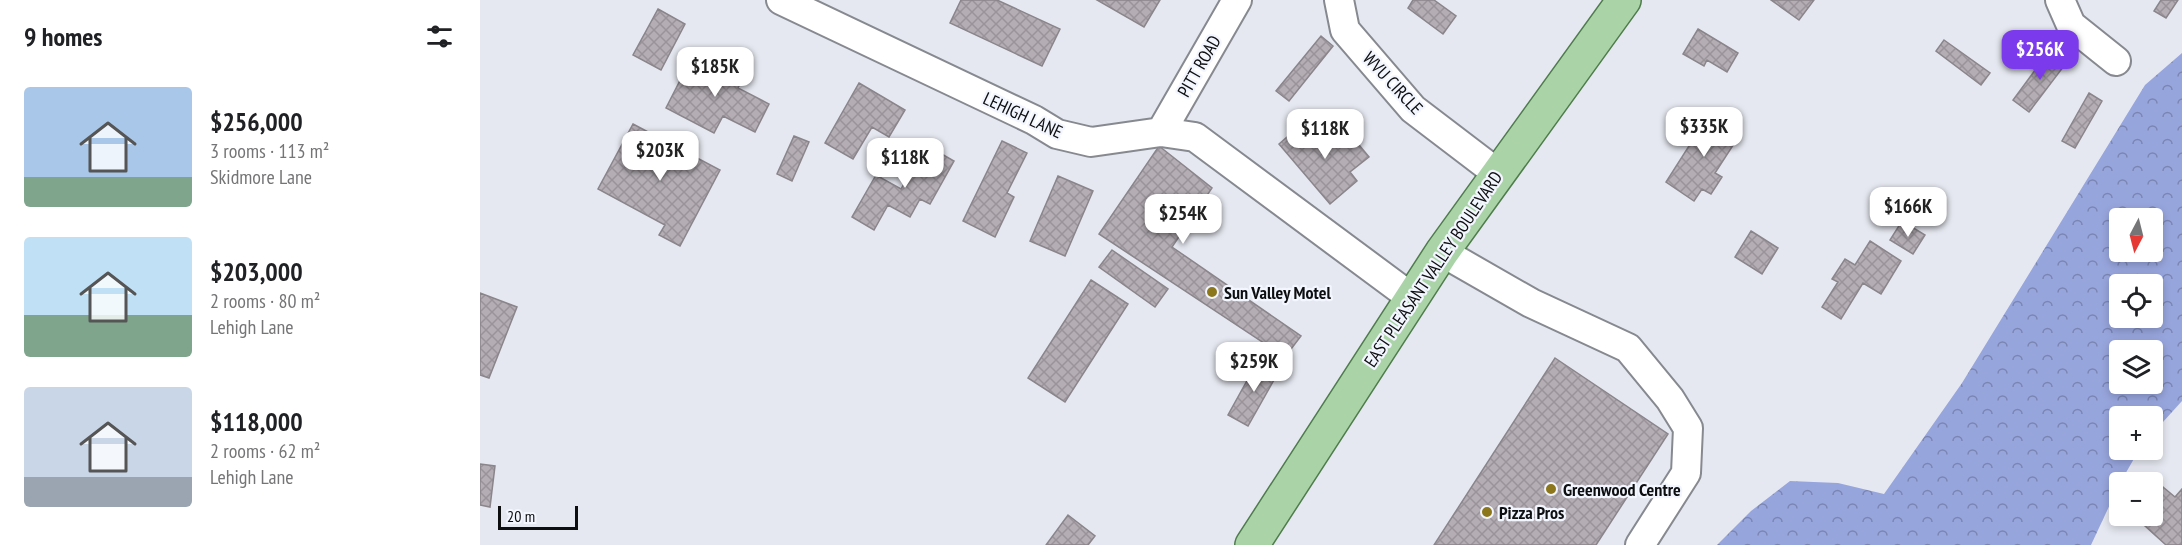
<!DOCTYPE html>
<meta charset="utf-8">
<style>
:root{--surface:#fff;--page:#f6f6f6;--text:#202124;--muted:#757577;--accent:#7c3aed}
body{margin:0;font-family:"PT Sans Narrow",sans-serif;background:var(--page);color:var(--text);height:100vh;display:flex;flex-direction:column;font-size:22px;white-space:nowrap}
*{box-sizing:border-box;margin:0}
p{font-size:20px;color:var(--muted)}
.icon{flex:none;width:33px;height:33px;fill:none;stroke:currentColor;stroke-width:2;stroke-linecap:round;stroke-linejoin:round}
.map{position:relative;flex:1;overflow:hidden}
.sheet{display:flex;flex-direction:column;background:var(--surface);width:480px}
.sheet>*{flex:none}
.needle{width:39px;rotate:187deg}
.controls{position:absolute;left:1629px;top:208px;display:grid;gap:12px}
.controls a{display:grid;place-items:center;width:54px;height:54px;border-radius:6px;background:var(--surface);box-shadow:0 3px 9px #0003;font-size:30px}
.scale{position:absolute;left:18px;bottom:15px;width:80px;box-sizing:border-box;padding-left:6px;border:3px solid #0d0e10;border-top:0;font-size:16px;line-height:21px;white-space:nowrap;color:#0d0e10;-webkit-text-stroke:4px #f3f6fe;paint-order:stroke}
.price{position:absolute;translate:-50% -51px;padding:0 14px;border-radius:12px;background:#fff;color:#222;font-size:20px;line-height:39px;filter:drop-shadow(0 2px 3px #0008)}
.price::after{content:'';position:absolute;left:50%;top:36px;width:18px;height:14px;margin-left:-9px;background:inherit;clip-path:polygon(0 0,100% 0,50% 100%)}
.price.on{background:var(--accent);color:#fff}
ul{padding:0;list-style:none}
li{display:flex;align-items:center;gap:18px;height:150px;padding:0 24px}
li span{display:grid;place-items:center;flex:none;width:168px;height:120px;border-radius:6px;color:#555}
li>.icon{margin-inline-start:auto}
span .icon{width:72px;height:72px;fill:#fffc;stroke-width:1}
li b{font-size:26px}
h2{display:flex;justify-content:space-between;align-items:center;height:72px;padding:0 24px;font-size:26px}
main{display:flex;flex:1;min-height:0}
.map>svg:first-child{display:block}
</style>
<main>
<section class="sheet">
<h2>9 homes<svg class="icon" aria-label="filters" viewBox="0 0 24 24"><path d="M4 7h16M4 17h16"/><circle cx="9" cy="7" r="2"/><circle cx="15" cy="17" r="2"/></svg></h2>
<ul>
<li><span style="background:linear-gradient(#a9c7e8 75%,#7fa58c 0)"><svg class="icon" aria-label="home" viewBox="0 0 24 24"><path d="M3 11l9-7 9 7M6 9v11h12V9"/></svg></span><div><b>$256,000</b><p>3 rooms · 113 m²</p><p>Skidmore Lane</p></div></li>
<li><span style="background:linear-gradient(#bfe0f5 65%,#7fa58c 0)"><svg class="icon" aria-label="home" viewBox="0 0 24 24"><path d="M3 11l9-7 9 7M6 9v11h12V9"/></svg></span><div><b>$203,000</b><p>2 rooms · 80 m²</p><p>Lehigh Lane</p></div></li>
<li><span style="background:linear-gradient(#c9d6e8 75%,#9aa5b1 0)"><svg class="icon" aria-label="home" viewBox="0 0 24 24"><path d="M3 11l9-7 9 7M6 9v11h12V9"/></svg></span><div><b>$118,000</b><p>2 rooms · 62 m²</p><p>Lehigh Lane</p></div></li>
</ul>
</section>
<div class="map">
<svg width="1702" height="545" viewBox="0 0 1702 545">
<defs>
<pattern id="forest-crowns" width="20" height="18" patternUnits="userSpaceOnUse" patternTransform="scale(1.5)"><rect width="20" height="18" fill="#97a5dd"/><path d="M2 6a3 3 0 1 1 6 0M12 15a3 3 0 1 1 6 0" fill="none" stroke="#7a85b2"/></pattern>
<pattern id="building-cross-hatch" width="8" height="8" patternUnits="userSpaceOnUse" patternTransform="scale(1.5)"><rect width="8" height="8" fill="#b4aeb4"/><path d="M0 0l8 8M0 8l8-8" fill="none" stroke="#9a949a"/></pattern>
</defs>
<rect width="100%" height="100%" fill="#e6e8f1"/>
<path fill="url(#forest-crowns)" fill-rule="evenodd" d="M 1702,53 L 1702,401 L 1673,433 L 1672,417 L 1640,417 L 1640,450 L 1659,450 L 1640,483 L 1611,545 L 1237,545 L 1271,511 L 1310,481 L 1358,483 L 1404,494 L 1482,383 L 1665,85 ZM 1640,219 L 1672,219 L 1672,252 L 1640,252 ZM 1640,285 L 1672,285 L 1672,318 L 1640,318 ZM 1640,351 L 1672,351 L 1672,384 L 1640,384 Z"/>
<path fill="url(#building-cross-hatch)" stroke="#8a848b" stroke-width="1.5" d="M 481,0 L 517,0 L 580,29 L 562,66 L 470,23 Z
M 617,0 L 680,0 L 664,27 Z
M 933,0 L 954,0 L 976,16 L 963,34 L 928,8 Z
M 1291,0 L 1334,0 L 1319,20 Z
M 1681,0 L 1698,0 L 1686,18 L 1674,11 Z
M 178,9 L 205,24 L 181,70 L 153,55 Z
M 1218,29 L 1258,53 L 1247,72 L 1227,60 L 1224,66 L 1203,54 Z
M 841,36 L 853,46 L 809,101 L 796,91 Z
M 1464,40 L 1510,73 L 1501,85 L 1456,51 Z
M 1570,50 L 1587,62 L 1549,112 L 1533,100 Z
M 213,55 L 262,80 L 258,88 L 289,104 L 275,132 L 243,116 L 234,133 L 186,108 Z
M 379,83 L 425,110 L 409,137 L 392,127 L 373,159 L 345,143 Z
M 1609,93 L 1622,101 L 1595,148 L 1582,141 Z
M 1230,113 L 1261,133 L 1235,173 L 1242,177 L 1231,194 L 1222,189 L 1214,201 L 1186,182 Z
M 824,122 L 844,145 L 865,128 L 889,157 L 870,172 L 877,181 L 850,204 L 799,144 Z
M 153,124 L 240,170 L 200,246 L 179,235 L 185,225 L 118,189 Z
M 314,136 L 329,142 L 312,181 L 297,174 Z
M 522,141 L 547,153 L 527,193 L 534,197 L 515,237 L 483,221 Z
M 446,145 L 474,161 L 450,204 L 440,199 L 430,217 L 408,205 L 394,230 L 372,217 L 396,175 L 421,189 Z
M 679,146 L 732,188 L 692,247 L 821,336 L 805,357 L 619,234 Z
M 578,176 L 613,191 L 585,256 L 550,241 Z
M 1422,221 L 1445,235 L 1433,254 L 1410,240 Z
M 1271,231 L 1298,248 L 1282,274 L 1255,257 Z
M 1390,241 L 1421,261 L 1401,294 L 1383,283 L 1361,319 L 1342,307 L 1358,282 L 1352,279 L 1365,259 L 1375,265 Z
M 632,250 L 688,289 L 675,307 L 619,267 Z
M 611,280 L 648,304 L 585,402 L 548,378 Z
M 0,293 L 37,307 L 9,378 L 0,375 Z
M 1075,358 L 1188,434 L 1116,545 L 954,545 Z
M 779,359 L 799,371 L 768,426 L 748,415 Z
M 0,464 L 15,466 L 10,507 L 0,505 Z
M 1683,487 L 1695,497 L 1702,489 L 1702,545 L 1686,545 L 1665,526 L 1677,514 L 1672,510 L 1672,499 Z
M 588,515 L 615,536 L 608,545 L 566,545 Z"/>
<g fill="none" stroke-linecap="round" stroke-linejoin="round">
<g stroke="#878991" stroke-width="32">
<path id="minor" d="M 301,0 L 554,120 L 577,134 L 611,142 L 681,132 L 715,137 L 932,298
M 859,0 L 865,30 L 933,109 L 1017,173
M 1580,0 L 1591,25 L 1636,61
M 681,132 L 757,0
M 962,252 L 1051,303 L 1148,348 L 1190,399 L 1208,428 L 1206,473 L 1160,545"/>
</g>
<g stroke="#4e7c4c" stroke-width="36">
<path id="major" d="M 772,545 L 962,252 L 1144,0"/>
</g>
<use href="#minor" stroke="#fff" stroke-width="28"/>
<use href="#major" stroke="#aad4a7" stroke-width="33"/>
</g>
<g fill="#8c771c" stroke="#f3f6fe" stroke-width="2">
<circle cx="732" cy="292" r="6"/>
<circle cx="1071" cy="489" r="6"/>
<circle cx="1007" cy="512" r="6"/>
</g>
<g text-anchor="middle" dominant-baseline="central" stroke-width="4.5" stroke-linejoin="round" paint-order="stroke">
<g font-size="18" fill="#0d0e10" stroke="#f3f6fe">
<text transform="translate(719 66) rotate(-60)">PITT ROAD</text>
<text transform="translate(913 83) rotate(47)">WVU CIRCLE</text>
<text transform="translate(543 115) rotate(25)">LEHIGH LANE</text>
<text transform="translate(953 269) rotate(-56)">EAST PLEASANT VALLEY BOULEVARD</text>
</g>
<g font-size="18" font-weight="bold" fill="#0d0e10" stroke="#f3f6fe" text-anchor="start">
<text x="744" y="292">Sun Valley Motel</text>
<text x="1083" y="489">Greenwood Centre</text>
<text x="1019" y="512">Pizza Pros</text>
</g>
</g>
</svg>
<div class="controls">
<a><svg class="needle" viewBox="-14 -14 28 28"><path d="M0-13l5 13h-10z" fill="#e53935"/><path d="M0 13l5-13h-10z" fill="#757577"/></svg></a>
<a><svg class="icon" aria-label="locate" viewBox="0 0 24 24"><circle cx="12" cy="12" r="6"/><path d="M12 2v4M12 18v4M2 12h4M18 12h4"/></svg></a>
<a><svg class="icon" aria-label="layers" viewBox="0 0 24 24"><path d="M12 4l9 5-9 5-9-5zM3 14l9 5 9-5"/></svg></a>
<a>+</a>
<a>−</a>
</div>
<div class="scale">20 m</div>
<b class="price on" style="left:1560px;top:81px">$256K</b>
<b class="price" style="left:235px;top:98px">$185K</b>
<b class="price" style="left:1224px;top:158px">$335K</b>
<b class="price" style="left:845px;top:160px">$118K</b>
<b class="price" style="left:180px;top:182px">$203K</b>
<b class="price" style="left:425px;top:189px">$118K</b>
<b class="price" style="left:1428px;top:238px">$166K</b>
<b class="price" style="left:703px;top:245px">$254K</b>
<b class="price" style="left:774px;top:393px">$259K</b>
</div>
</main>
